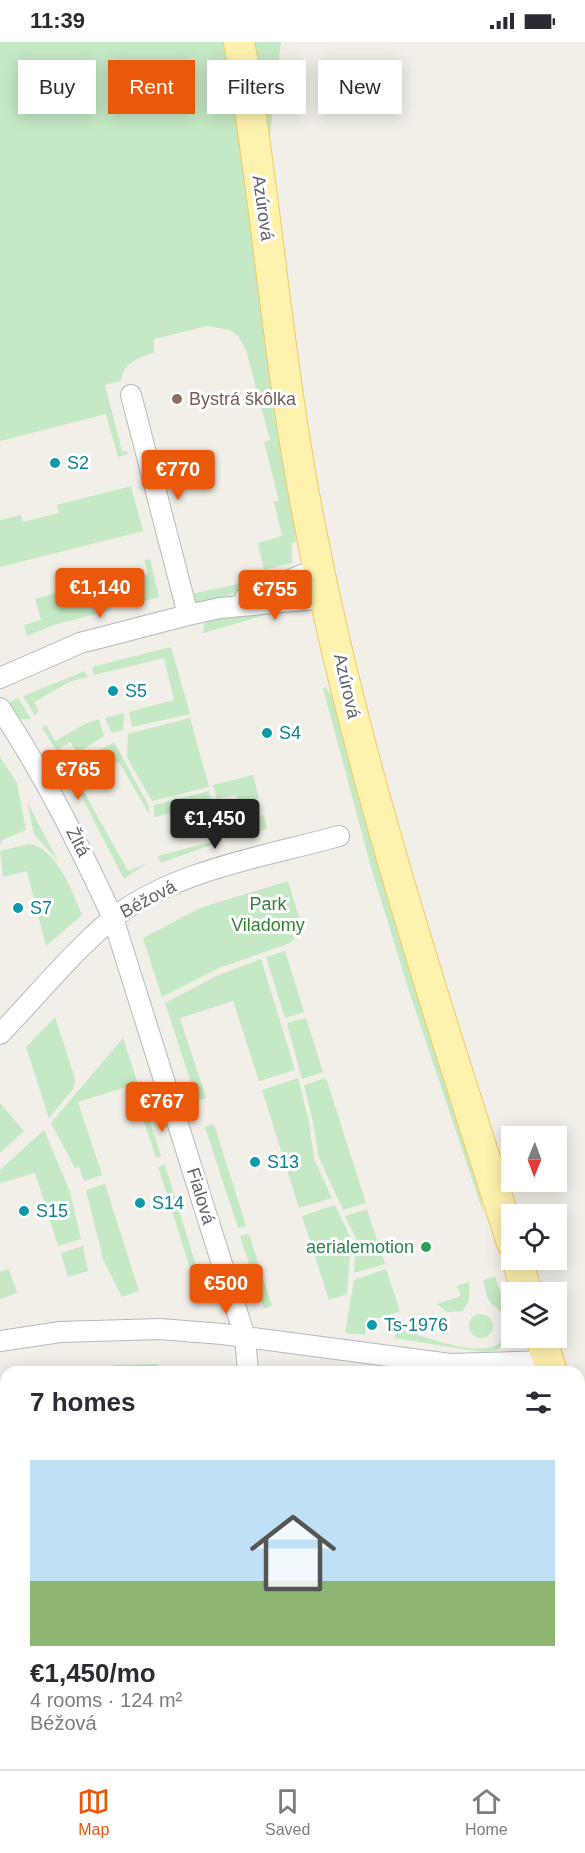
<!DOCTYPE html>
<meta charset="utf-8">
<style>
:root{--surface:#fff;--page:#f7f7f7;--text:#2b2b33;--muted:#7c7c81;--line:#e1e1e2;--accent:#ea580c}
body{margin:0;font-family:Arial,sans-serif;background:var(--page);color:var(--text);height:100vh;display:flex;flex-direction:column;font-size:22px;white-space:nowrap}
*{box-sizing:border-box;margin:0}
p{font-size:20px;color:var(--muted)}
.icon{flex:none;width:33px;height:33px;fill:none;stroke:currentColor;stroke-width:2;stroke-linecap:round;stroke-linejoin:round}
.map{position:relative;flex:1;overflow:hidden}
.drawer{position:absolute;left:0px;top:1324px;width:585px;height:404px;display:flex;flex-direction:column;background:var(--surface);border-radius:18px 18px 0 0;box-shadow:0 3px 15px #0003}
.drawer>*{flex:none}
.guide{position:absolute;left:18px;top:18px;width:549px;height:54px;display:flex;gap:12px}
.needle{width:39px;rotate:181deg}
.controls{position:absolute;left:501px;top:1084px;display:grid;gap:12px}
.controls a{display:grid;place-items:center;width:66px;height:66px;border-radius:0px;background:var(--surface);box-shadow:0 3px 15px #0003;font-size:30px}
.price{position:absolute;translate:-50% -51px;padding:0 14px;border-radius:6px;background:var(--accent);color:#fff;font-size:20px;line-height:39px;filter:drop-shadow(0 2px 3px #0008)}
.price::after{content:'';position:absolute;left:50%;top:36px;width:18px;height:14px;margin-left:-9px;background:inherit;clip-path:polygon(0 0,100% 0,50% 100%)}
.price.selected{background:#222;color:#fff}
ul{padding:0;list-style:none}
li{display:grid;align-content:center;gap:12px;height:318px;padding:0 30px}
li+li{border-top:2px solid var(--line)}
li span{display:grid;place-items:center;height:186px;border-radius:0px;color:#555}
li>.icon{margin-inline-start:auto}
span .icon{width:108px;height:108px;fill:#fffc;stroke-width:1}
li b{font-size:26px}
h2{display:flex;justify-content:space-between;align-items:center;height:72px;padding:0 30px;font-size:26px}
.tag{padding:0 21px;border-radius:0px;background:var(--surface);box-shadow:0 3px 15px #0003;font-size:21px;line-height:54px}
.tag.selected{background:var(--accent);color:#fff}
.status{display:flex;justify-content:space-between;align-items:center;height:42px;padding:0 30px;background:var(--surface);direction:ltr}
.status svg{height:16px;fill:currentColor}
.tab-bar{display:flex;justify-content:space-around;align-items:center;height:84px;border-top:2px solid var(--line);background:var(--surface);font-size:16px;color:var(--muted)}
.tab-bar a{display:grid;justify-items:center;gap:3px}
.tab-bar .selected{color:var(--accent)}
.map>svg:first-child{display:block}
</style>
<div class="status"><b>11:39</b><svg viewBox="0 0 49 12"><path d="M0 12V9h3v3zM5 12V6h3v6zM10 12V3h3v9zM15 12V0h3v12zM26 1h20v11H26zM47 4h2v5h-2z"/></svg></div>
<div class="map">
<svg width="585" height="1727" viewBox="0 0 585 1727">
<rect width="100%" height="100%" fill="#f1efe8"/>
<path fill="#c5e8c5" d="M 0,0 L 231,0 L 296,500 L 292,501 L 292,521 L 264,528 L 258,501 L 282,494 L 274,460 L 279,459 L 264,400 L 270,398 L 246,308 L 238,294 L 230,288 L 207,284 L 154,297 L 154,311 C 139,315 123,321 121,339 L 105,343 L 122,409 L 127,409 L 128,412 L 118,415 L 106,372 L 0,399 Z
M 253,0 L 281,0 L 269,100 Z
M 131,444 L 143,489 L 0,525 L 0,478 L 21,473 L 23,480 L 59,471 L 57,463 Z
M 150,517 L 159,555 L 129,563 L 127,556 L 144,552 L 140,535 L 148,532 L 144,518 Z
M 238,542 L 240,549 L 203,562 L 194,559 L 191,552 Z
M 86,543 L 92,565 L 109,561 L 111,568 L 54,583 L 27,594 L 24,583 L 41,578 L 35,557 Z
M 276,570 L 203,591 L 204,580 L 210,576 Z
M 171,605 L 190,672 L 132,685 L 129,670 L 174,658 L 164,616 L 94,633 L 92,625 Z
M 85,629 L 88,635 L 71,639 L 34,660 L 39,670 L 35,673 L 23,654 Z
M 325,645 L 339,663 L 469,1099 L 484,1173 L 409,949 L 371,825 L 323,646 Z
M 18,656 L 31,677 L 15,677 L 7,662 Z
M 124,671 L 123,688 L 112,691 L 105,676 Z
M 190,676 L 209,745 L 152,759 L 127,715 L 128,692 Z
M 99,677 L 104,694 L 77,711 L 70,700 L 60,706 L 65,717 L 63,719 L 42,686 L 46,683 L 55,699 L 87,681 Z
M 114,700 L 149,764 L 149,772 L 119,720 L 80,743 L 128,829 L 147,821 L 124,837 L 67,726 Z
M 0,715 L 17,741 L 26,788 L 2,798 L 0,803 Z
M 253,733 L 259,756 L 239,761 L 236,753 L 217,757 L 213,743 Z
M 209,749 L 214,770 L 204,773 L 201,763 L 154,775 L 154,763 Z
M 27,760 L 58,819 L 34,792 Z
M 264,773 L 267,787 L 248,792 L 251,779 Z
M 220,789 L 222,799 L 161,821 L 158,814 L 211,800 L 209,792 Z
M 29,802 C 56,805 73,851 82,873 L 46,904 L 27,829 L 3,835 L 0,809 Z
M 288,839 L 303,888 L 290,901 L 219,926 L 162,955 L 143,896 L 200,866 Z
M 285,909 L 304,970 L 285,976 L 266,915 Z
M 261,917 L 295,1028 L 259,1039 L 233,959 L 180,976 L 206,1056 L 197,1059 L 165,961 L 216,934 Z
M 55,975 L 75,1037 L 74,1046 L 49,1076 L 26,1005 Z
M 306,976 L 323,1030 L 302,1037 L 287,981 Z
M 123,996 L 161,1114 L 156,1116 L 132,1043 L 78,1060 L 102,1133 L 84,1139 L 79,1125 L 75,1126 L 51,1081 Z
M 298,1036 L 309,1080 L 314,1117 L 332,1156 L 299,1166 L 262,1048 Z
M 326,1036 L 366,1161 L 343,1168 L 319,1116 L 313,1080 L 304,1043 Z
M 0,1061 L 24,1089 L 0,1111 Z
M 214,1082 L 246,1184 L 238,1186 L 205,1085 Z
M 44,1088 L 70,1150 L 81,1197 L 58,1204 L 35,1131 L 0,1141 L 0,1128 Z
M 165,1123 L 198,1230 L 192,1232 L 158,1125 Z
M 105,1142 L 139,1249 L 122,1255 L 103,1217 L 86,1148 Z
M 335,1163 L 351,1197 L 347,1252 L 329,1258 L 302,1174 Z
M 367,1167 L 385,1222 L 354,1231 L 356,1196 L 345,1174 Z
M 249,1192 L 272,1264 L 264,1267 L 240,1194 Z
M 83,1204 L 88,1229 L 68,1235 L 61,1211 Z
M 9,1227 L 17,1251 L 0,1257 L 0,1230 Z
M 386,1227 L 400,1269 L 381,1276 L 368,1275 L 365,1293 L 345,1291 L 354,1238 Z
M 495,1234 C 502,1259 528,1310 483,1310 L 394,1296 L 396,1291 L 403,1288 C 428,1295 515,1332 504,1277 C 502,1267 495,1267 490,1260 C 486,1254 485,1244 483,1238 Z
M 469,1240 L 469,1258 L 463,1269 L 447,1270 L 437,1262 L 461,1254 L 457,1244 Z
M469 1284a12 12 0 1 1 24 0a12 12 0 1 1-24 0Z
M 158,1322 L 157,1330 L 114,1330 L 113,1323 Z
M 64,1722 L 320,1722 L 312,1727 L 68,1727 Z"/>
<g fill="none" stroke-linecap="round" stroke-linejoin="round">
<g stroke="#b5b8bc" stroke-width="22">
<path id="minor" d="M 131,353 L 188,573
M 245,556 L 319,526
M 0,636 L 80,601 L 188,573 L 220,566 L 326,556
M 0,666 C 46,736 78,801 113,876 L 245,1295 L 248,1330
M 0,992 C 37,954 71,911 112,877 C 171,829 267,814 339,794
M 0,1299 L 60,1290 L 160,1287 L 222,1292 L 450,1322 L 548,1319
M 0,1555 L 6,1554"/>
</g>
<g stroke="#f2c960" stroke-width="32">
<path id="primary" d="M 239,0 C 264,138 274,279 298,418 C 343,685 430,944 512,1201
M 517,1218 L 527,1251
M 541,1296 L 552,1330
M 579,1419 L 585,1439"/>
</g>
<use href="#minor" stroke="#fff" stroke-width="20"/>
<use href="#primary" stroke="#fff2af" stroke-width="30"/>
</g>
<circle fill="#8d6e63" stroke="#fff" stroke-width="2" cx="177" cy="357" r="6"/>
<g fill="#0f9aa8" stroke="#fff" stroke-width="2">
<circle cx="55" cy="421" r="6"/>
<circle cx="113" cy="649" r="6"/>
<circle cx="267" cy="691" r="6"/>
<circle cx="18" cy="866" r="6"/>
<circle cx="255" cy="1120" r="6"/>
<circle cx="140" cy="1161" r="6"/>
<circle cx="24" cy="1169" r="6"/>
<circle cx="372" cy="1283" r="6"/>
</g>
<circle fill="#2e9e5b" stroke="#fff" stroke-width="2" cx="426" cy="1205" r="6"/>
<g text-anchor="middle" dominant-baseline="central" stroke-width="6" stroke-linejoin="round" paint-order="stroke">
<g font-size="18" fill="#5f6368" stroke="#fff">
<text transform="translate(263 166) rotate(82)">Azúrová</text>
<text transform="translate(347 644) rotate(77)">Azúrová</text>
<text transform="translate(78 800) rotate(63)">Žltá</text>
<text transform="translate(148 857) rotate(-28)">Béžová</text>
<text transform="translate(201 1154) rotate(73)">Fialová</text>
</g>
<g font-size="18" fill="#785e54" stroke="#fff" text-anchor="start">
<text x="189" y="357">Bystrá škôlka</text>
</g>
<g font-size="18" fill="#0d838f" stroke="#fff" text-anchor="start">
<text x="67" y="421">S2</text>
<text x="125" y="649">S5</text>
<text x="279" y="691">S4</text>
<text x="30" y="866">S7</text>
<text x="267" y="1120">S13</text>
<text x="152" y="1161">S14</text>
<text x="36" y="1169">S15</text>
<text x="384" y="1283">Ts-1976</text>
</g>
<g font-size="18" fill="#348238" stroke="#fff">
<text x="268" y="862">Park<tspan x="268" dy="21">Viladomy</tspan></text>
</g>
<g font-size="18" fill="#27864d" stroke="#fff" text-anchor="end">
<text x="414" y="1205">aerialemotion</text>
</g>
</g>
</svg>
<div class="controls">
<a><svg class="needle" viewBox="-14 -14 28 28"><path d="M0-13l5 13h-10z" fill="#e53935"/><path d="M0 13l5-13h-10z" fill="#7c7c81"/></svg></a>
<a><svg class="icon" aria-label="locate" viewBox="0 0 24 24"><circle cx="12" cy="12" r="6"/><path d="M12 2v4M12 18v4M2 12h4M18 12h4"/></svg></a>
<a><svg class="icon" aria-label="layers" viewBox="0 0 24 24"><path d="M12 4l9 5-9 5-9-5zM3 14l9 5 9-5"/></svg></a>
</div>
<b class="price" style="left:178px;top:459px">€770</b>
<b class="price" style="left:100px;top:577px">€1,140</b>
<b class="price" style="left:275px;top:579px">€755</b>
<b class="price" style="left:78px;top:759px">€765</b>
<b class="price selected" style="left:215px;top:808px">€1,450</b>
<b class="price" style="left:162px;top:1091px">€767</b>
<b class="price" style="left:226px;top:1273px">€500</b>
<div class="guide">
<a class="tag">Buy</a>
<a class="tag selected">Rent</a>
<a class="tag">Filters</a>
<a class="tag">New</a>
</div>
<section class="drawer">
<h2>7 homes<svg class="icon" aria-label="filters" viewBox="0 0 24 24"><path d="M4 7h16M4 17h16"/><circle cx="9" cy="7" r="2"/><circle cx="15" cy="17" r="2"/></svg></h2>
<ul>
<li><span style="background:linear-gradient(#bfe0f5 65%,#8fb573 0)"><svg class="icon" aria-label="home" viewBox="0 0 24 24"><path d="M3 11l9-7 9 7M6 9v11h12V9"/></svg></span><div><b>€1,450/mo</b><p>4 rooms · 124 m²</p><p>Béžová</p></div></li>
</ul>
</section>
</div>
<nav class="tab-bar">
<a class="selected"><svg class="icon" aria-label="map" viewBox="0 0 24 24"><path d="M3 6l6-2 6 2 6-2v14l-6 2-6-2-6 2zM9 4v14M15 6v14"/></svg>Map</a>
<a><svg class="icon" aria-label="saved" viewBox="0 0 24 24"><path d="M7 4h10v16l-5-4-5 4z"/></svg>Saved</a>
<a><svg class="icon" aria-label="home" viewBox="0 0 24 24"><path d="M3 11l9-7 9 7M6 9v11h12V9"/></svg>Home</a>
</nav>
